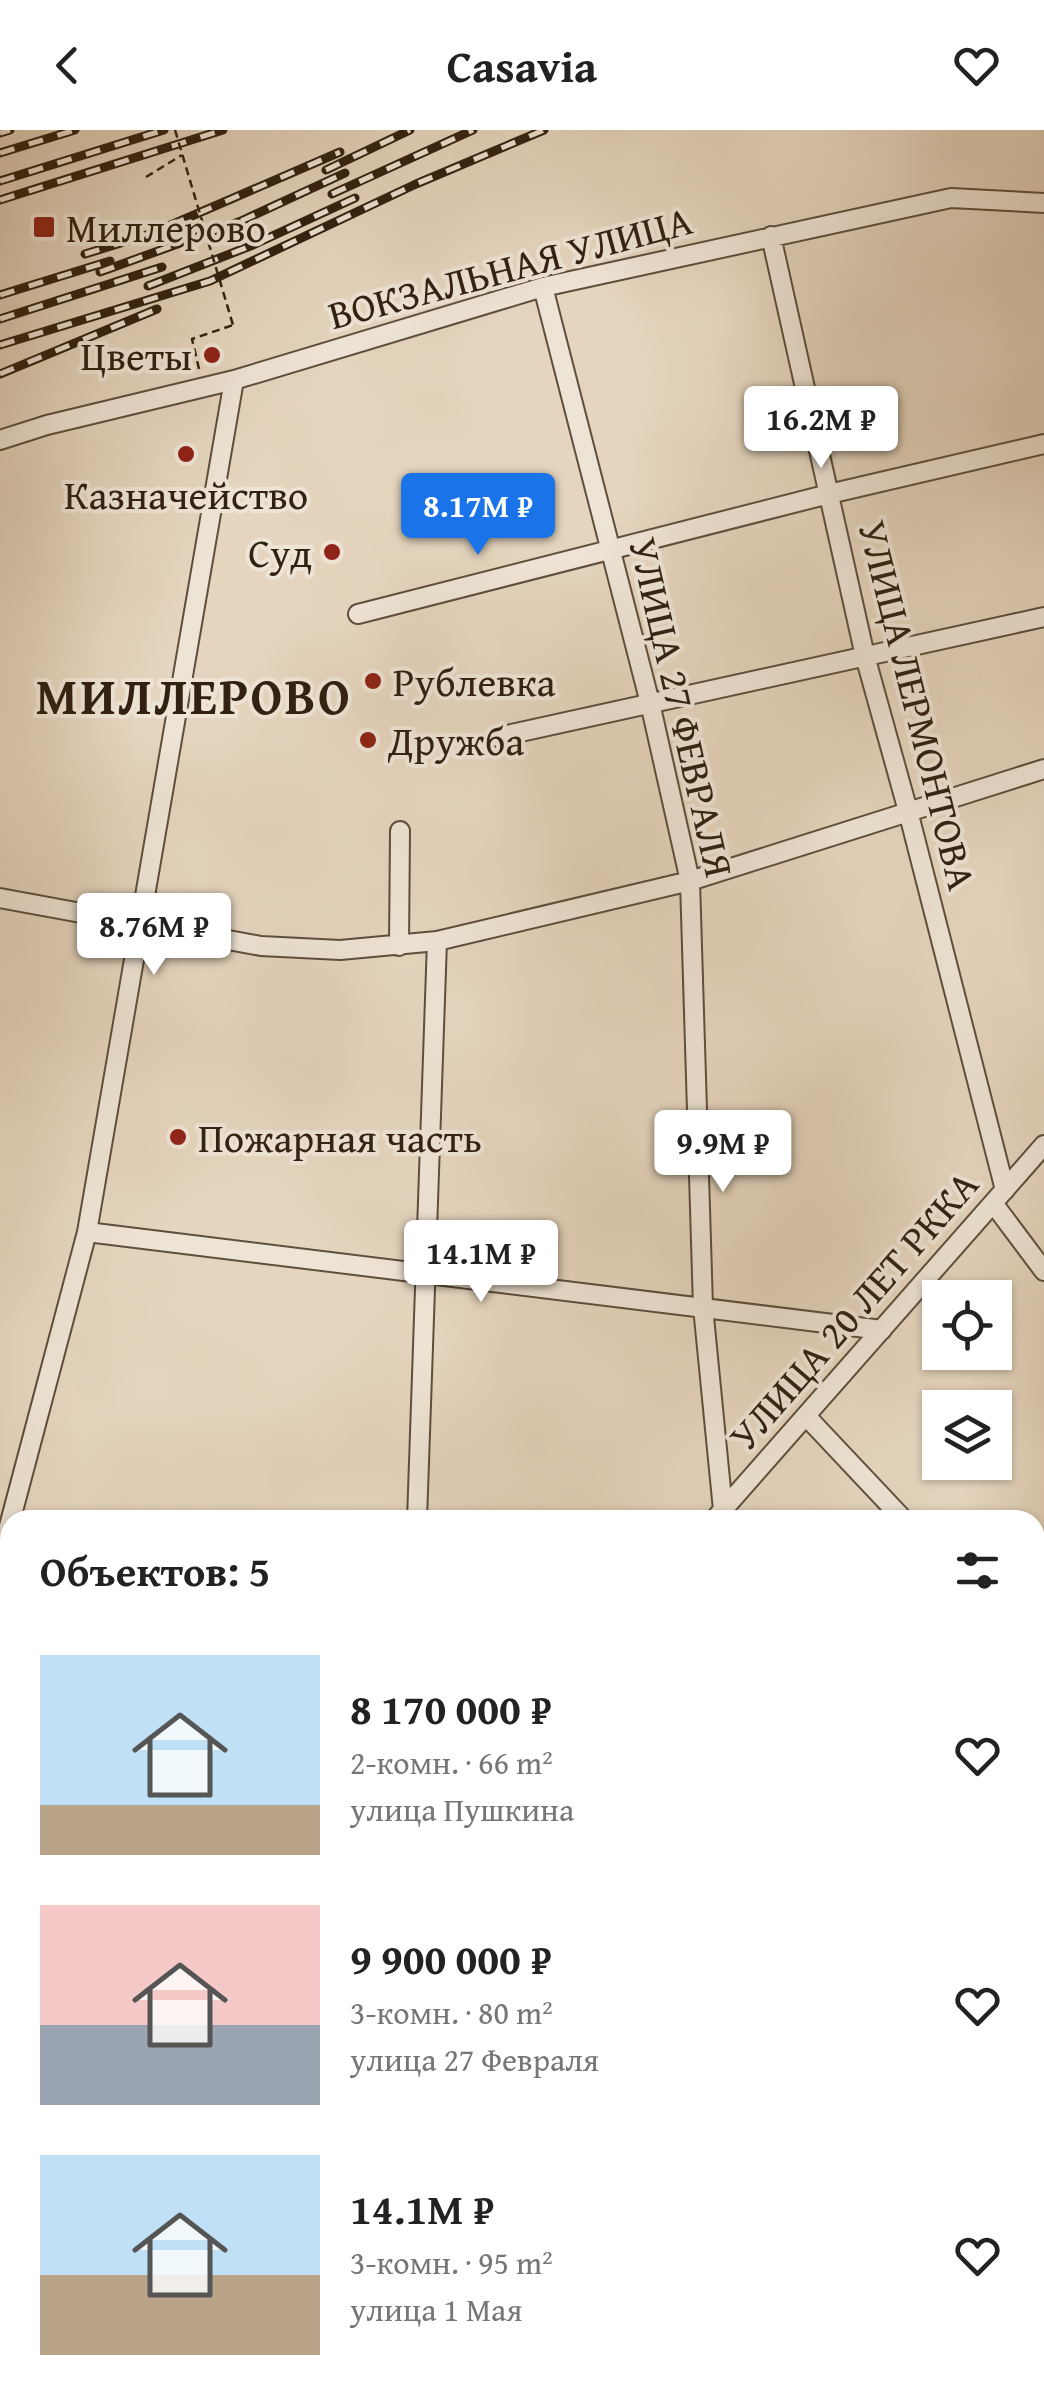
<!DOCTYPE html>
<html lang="ru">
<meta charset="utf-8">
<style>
:root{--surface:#fff;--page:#f2f2f2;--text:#222;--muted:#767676;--accent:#1a73e8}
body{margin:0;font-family:"Gentium Book Plus",serif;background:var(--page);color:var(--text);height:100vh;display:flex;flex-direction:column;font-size:38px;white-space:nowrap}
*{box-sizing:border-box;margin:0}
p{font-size:32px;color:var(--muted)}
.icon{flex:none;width:55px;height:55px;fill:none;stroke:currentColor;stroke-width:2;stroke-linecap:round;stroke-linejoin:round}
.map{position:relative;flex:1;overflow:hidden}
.panel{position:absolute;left:0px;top:1380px;width:1045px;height:892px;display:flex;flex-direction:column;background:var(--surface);border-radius:30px 30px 0 0;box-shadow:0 2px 8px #0004}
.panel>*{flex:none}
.fabs{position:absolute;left:922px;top:1150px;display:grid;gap:20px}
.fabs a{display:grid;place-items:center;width:90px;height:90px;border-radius:0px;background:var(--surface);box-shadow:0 2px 8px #0004;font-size:50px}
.price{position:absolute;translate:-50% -85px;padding:0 22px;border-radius:10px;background:#fff;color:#222;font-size:32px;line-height:65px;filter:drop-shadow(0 2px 5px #0008)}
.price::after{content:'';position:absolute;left:50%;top:60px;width:30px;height:22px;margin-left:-15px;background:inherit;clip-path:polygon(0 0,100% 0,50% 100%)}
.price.active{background:var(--accent);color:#fff}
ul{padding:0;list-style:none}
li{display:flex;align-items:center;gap:30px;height:250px;padding:0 40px}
li span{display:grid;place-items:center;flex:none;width:280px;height:200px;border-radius:0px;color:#555}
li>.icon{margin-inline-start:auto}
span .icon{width:120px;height:120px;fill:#fffc;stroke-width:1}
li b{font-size:42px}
h2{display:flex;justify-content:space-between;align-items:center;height:120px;padding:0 40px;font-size:42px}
header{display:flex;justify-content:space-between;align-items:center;height:130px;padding:0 40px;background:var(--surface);font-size:45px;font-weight:800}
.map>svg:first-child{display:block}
</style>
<header><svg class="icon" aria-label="back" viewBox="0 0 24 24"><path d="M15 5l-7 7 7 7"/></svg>Casavia<svg class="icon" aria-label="heart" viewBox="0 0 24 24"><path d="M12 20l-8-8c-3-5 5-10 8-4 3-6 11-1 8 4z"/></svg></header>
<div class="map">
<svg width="1044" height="2272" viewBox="0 0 1044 2272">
<defs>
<pattern id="park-dots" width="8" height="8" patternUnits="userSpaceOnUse" patternTransform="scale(2.5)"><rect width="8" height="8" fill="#b2be93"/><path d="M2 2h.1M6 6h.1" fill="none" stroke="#919a77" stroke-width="1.8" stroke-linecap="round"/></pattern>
</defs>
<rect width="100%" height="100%" fill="#e5d5be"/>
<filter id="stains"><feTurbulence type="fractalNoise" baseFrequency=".002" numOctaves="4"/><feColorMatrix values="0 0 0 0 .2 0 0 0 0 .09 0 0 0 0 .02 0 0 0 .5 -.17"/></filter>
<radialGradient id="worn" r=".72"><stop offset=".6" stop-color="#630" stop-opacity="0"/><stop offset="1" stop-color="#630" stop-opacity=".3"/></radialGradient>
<path fill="url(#park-dots)" stroke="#727052" stroke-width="2.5" d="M 1035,1875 L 1044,1883 L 1044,2181 L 1035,2182 Z"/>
<path fill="#b2be93" stroke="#727052" stroke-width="2.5" d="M 1044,1653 L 1044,1881 L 1035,1874 L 1035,1660 Z"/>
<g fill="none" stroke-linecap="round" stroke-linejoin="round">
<path stroke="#96b8b6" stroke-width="30" d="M 0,1903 L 10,1850
M 566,2262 L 577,2272"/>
<g stroke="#5e4e3c" stroke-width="22">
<path id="minor" d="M 771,106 L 865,526 L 908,681 L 1005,1060
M 543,157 L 650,573 L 690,751 L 703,1177 L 723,1380 L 730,1390
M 0,310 L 47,295 L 234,250 L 543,157 L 951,68 L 1044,73
M 358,484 L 829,364 L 1044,314
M 498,607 L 1044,487
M 0,768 L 261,816 L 340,820 L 437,811 L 690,751 L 1044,639
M 399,816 L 400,701
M 993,1073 L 1044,1141
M 87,1102 L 882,1200
M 806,1286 L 904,1390
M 417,1390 L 437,811
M 714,1390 L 1044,1015
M 0,1430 L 87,1102 L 234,250
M 1035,1523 L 1044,1516
M 0,2206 L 10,2199
M 0,2228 L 10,2235
M 47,2262 L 60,2272
M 406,2262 L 417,2272
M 858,2262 L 909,2272"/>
</g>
<path stroke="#312110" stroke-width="2.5" stroke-dasharray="8 5" stroke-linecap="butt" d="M 146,47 L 182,25
M 199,239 L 192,209 L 233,195
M 0,1755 L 10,1762
M 0,1756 L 10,1788
M 0,1841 L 10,1799
M 1035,1911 L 1044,1920
M 1035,2022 L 1044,2022"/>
<use href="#minor" stroke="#eee4d5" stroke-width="18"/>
<g stroke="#312110" stroke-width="9">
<path id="rail" d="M 0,3 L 10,0
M 0,23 L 75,0
M 326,40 L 410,0
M 0,51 L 164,0
M 332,64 L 473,0
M 0,70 L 223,0
M 85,124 L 150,104 L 340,22
M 100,142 L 241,91 L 345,43
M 148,156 L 253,115 L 355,68
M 0,165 L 110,131
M 0,189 L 162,137
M 0,215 L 210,151 L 416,54 L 544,0
M 0,244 L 157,179"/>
</g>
<use href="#rail" stroke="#eee4d5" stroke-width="5" stroke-dasharray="15" stroke-linecap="butt"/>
<path stroke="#312110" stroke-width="2.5" stroke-dasharray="8 5" stroke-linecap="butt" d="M 175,0 L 233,195"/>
</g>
<g fill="#8f2418" stroke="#eee4d5" stroke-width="4">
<rect x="32" y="85" width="24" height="24" rx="5"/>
<circle cx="212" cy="225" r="10"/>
<circle cx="186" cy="324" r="10"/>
<circle cx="332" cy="422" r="10"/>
<circle cx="373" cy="551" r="10"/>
<circle cx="368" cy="610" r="10"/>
<circle cx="178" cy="1007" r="10"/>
</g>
<g text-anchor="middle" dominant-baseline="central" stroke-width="8" stroke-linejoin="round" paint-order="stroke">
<g font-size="40" fill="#312110" stroke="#eee4d5" text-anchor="start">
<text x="66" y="97">Миллерово</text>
<text x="192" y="225" text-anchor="end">Цветы</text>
<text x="186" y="364" text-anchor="middle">Казначейство</text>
<text x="312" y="422" text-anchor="end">Суд</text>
<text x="393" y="551">Рублевка</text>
<text x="388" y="610">Дружба</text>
<text x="198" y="1007">Пожарная часть</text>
</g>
<g font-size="40" fill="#312110" stroke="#eee4d5">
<text transform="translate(510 137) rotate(-15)">ВОКЗАЛЬНАЯ УЛИЦА</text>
<text transform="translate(918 575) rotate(76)">УЛИЦА ЛЕРМОНТОВА</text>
<text transform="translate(682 577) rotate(77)">УЛИЦА 27 ФЕВРАЛЯ</text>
<text transform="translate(853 1180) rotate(-49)">УЛИЦА 20 ЛЕТ РККА</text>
</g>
<g font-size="50" font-weight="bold" letter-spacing="2.5" fill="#312110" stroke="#eee4d5">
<text x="194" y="565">МИЛЛЕРОВО</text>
</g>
</g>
<rect width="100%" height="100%" filter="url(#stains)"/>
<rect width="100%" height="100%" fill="url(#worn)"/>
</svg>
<div class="fabs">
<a><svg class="icon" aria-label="locate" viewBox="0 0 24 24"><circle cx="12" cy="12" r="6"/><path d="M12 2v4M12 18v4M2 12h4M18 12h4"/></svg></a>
<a><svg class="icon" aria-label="layers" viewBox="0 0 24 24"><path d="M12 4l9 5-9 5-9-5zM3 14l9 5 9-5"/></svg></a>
</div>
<b class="price" style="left:821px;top:341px">16.2M ₽</b>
<b class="price active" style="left:478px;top:428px">8.17M ₽</b>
<b class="price" style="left:154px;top:848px">8.76M ₽</b>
<b class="price" style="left:723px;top:1065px">9.9M ₽</b>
<b class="price" style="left:481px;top:1175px">14.1M ₽</b>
<section class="panel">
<h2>Объектов: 5<svg class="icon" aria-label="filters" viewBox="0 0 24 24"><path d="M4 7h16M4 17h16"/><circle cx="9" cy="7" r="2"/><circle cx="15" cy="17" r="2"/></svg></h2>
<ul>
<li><span style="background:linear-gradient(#bfe0f5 75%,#b9a48a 0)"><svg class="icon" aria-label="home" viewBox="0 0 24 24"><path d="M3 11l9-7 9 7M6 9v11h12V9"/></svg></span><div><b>8 170 000 ₽</b><p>2-комн. · 66 m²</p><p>улица Пушкина</p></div><svg class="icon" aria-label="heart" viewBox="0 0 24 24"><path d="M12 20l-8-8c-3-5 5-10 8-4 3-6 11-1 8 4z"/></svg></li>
<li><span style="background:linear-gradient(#f6c9c9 60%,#9aa5b1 0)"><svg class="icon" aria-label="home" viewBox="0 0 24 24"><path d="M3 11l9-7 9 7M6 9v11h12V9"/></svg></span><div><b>9 900 000 ₽</b><p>3-комн. · 80 m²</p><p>улица 27 Февраля</p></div><svg class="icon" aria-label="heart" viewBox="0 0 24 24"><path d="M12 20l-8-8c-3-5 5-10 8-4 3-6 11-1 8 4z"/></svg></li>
<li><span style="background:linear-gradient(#bfe0f5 60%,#b9a48a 0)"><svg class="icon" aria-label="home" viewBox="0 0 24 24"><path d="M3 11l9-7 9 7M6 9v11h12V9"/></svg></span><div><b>14.1M ₽</b><p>3-комн. · 95 m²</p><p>улица 1 Мая</p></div><svg class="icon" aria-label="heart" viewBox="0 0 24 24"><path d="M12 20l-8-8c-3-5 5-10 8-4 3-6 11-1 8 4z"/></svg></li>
</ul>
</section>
</div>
